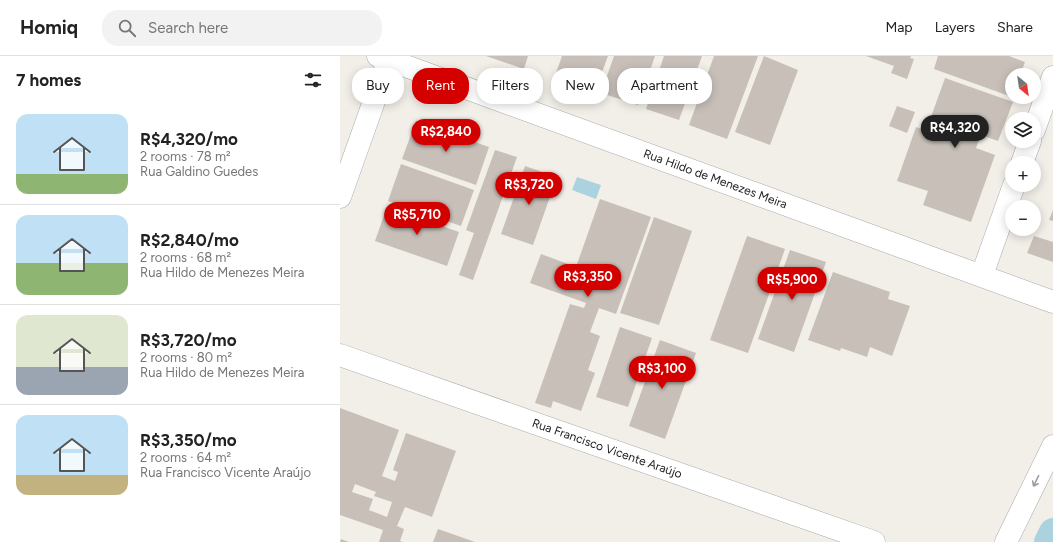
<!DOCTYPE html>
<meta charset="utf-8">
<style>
:root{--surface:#fff;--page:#f2f2f2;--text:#222;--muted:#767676;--line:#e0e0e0;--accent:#d40000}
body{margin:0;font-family:Figtree,sans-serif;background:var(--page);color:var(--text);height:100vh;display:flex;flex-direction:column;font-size:15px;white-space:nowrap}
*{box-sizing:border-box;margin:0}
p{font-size:13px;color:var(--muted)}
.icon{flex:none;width:22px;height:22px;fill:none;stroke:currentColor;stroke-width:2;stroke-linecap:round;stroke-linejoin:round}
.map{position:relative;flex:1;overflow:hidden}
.sheet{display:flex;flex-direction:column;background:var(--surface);width:340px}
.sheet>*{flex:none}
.top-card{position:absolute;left:12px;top:12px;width:380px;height:36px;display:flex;gap:8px}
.needle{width:26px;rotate:151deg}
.buttons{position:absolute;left:665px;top:12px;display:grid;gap:8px}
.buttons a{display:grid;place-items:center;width:36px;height:36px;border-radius:50%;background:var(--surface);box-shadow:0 2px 10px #0003;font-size:20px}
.price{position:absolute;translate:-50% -34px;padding:0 9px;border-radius:14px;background:var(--accent);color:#fff;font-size:13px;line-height:26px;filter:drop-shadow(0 1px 2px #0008)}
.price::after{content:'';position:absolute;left:50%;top:24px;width:12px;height:9px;margin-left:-6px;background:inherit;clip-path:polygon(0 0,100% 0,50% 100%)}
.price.active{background:#222;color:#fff}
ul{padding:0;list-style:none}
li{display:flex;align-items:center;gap:12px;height:100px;padding:0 16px}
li+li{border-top:1px solid var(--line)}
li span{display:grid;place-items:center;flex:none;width:112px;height:80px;border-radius:12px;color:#555}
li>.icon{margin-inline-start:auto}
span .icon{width:48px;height:48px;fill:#fffc;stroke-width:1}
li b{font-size:17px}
h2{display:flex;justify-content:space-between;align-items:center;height:48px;padding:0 16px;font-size:17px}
.chip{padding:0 14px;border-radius:16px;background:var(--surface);box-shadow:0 2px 10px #0003;font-size:14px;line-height:36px}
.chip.active{background:var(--accent);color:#fff}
header{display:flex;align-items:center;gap:24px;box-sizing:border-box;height:56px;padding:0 20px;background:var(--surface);border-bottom:1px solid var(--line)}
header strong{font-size:19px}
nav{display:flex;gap:22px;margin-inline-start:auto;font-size:14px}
.search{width:280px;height:36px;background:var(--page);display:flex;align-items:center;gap:10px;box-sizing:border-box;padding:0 14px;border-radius:16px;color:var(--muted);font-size:15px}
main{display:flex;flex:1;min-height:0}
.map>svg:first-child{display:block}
</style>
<header>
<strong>Homiq</strong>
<div class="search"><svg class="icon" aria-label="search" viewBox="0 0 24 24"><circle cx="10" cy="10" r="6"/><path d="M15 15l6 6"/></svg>Search here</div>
<nav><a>Map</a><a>Layers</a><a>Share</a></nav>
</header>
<main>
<section class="sheet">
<h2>7 homes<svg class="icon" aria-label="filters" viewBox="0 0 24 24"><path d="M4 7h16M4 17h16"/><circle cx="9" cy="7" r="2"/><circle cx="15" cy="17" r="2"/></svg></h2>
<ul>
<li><span style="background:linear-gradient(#bfe0f5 75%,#8fb573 0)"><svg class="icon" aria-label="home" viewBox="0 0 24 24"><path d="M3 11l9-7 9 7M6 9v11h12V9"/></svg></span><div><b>R$4,320/mo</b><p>2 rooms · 78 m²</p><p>Rua Galdino Guedes</p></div></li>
<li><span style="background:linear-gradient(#bfe0f5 60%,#8fb573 0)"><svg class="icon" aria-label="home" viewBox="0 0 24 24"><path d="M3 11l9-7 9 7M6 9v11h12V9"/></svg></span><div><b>R$2,840/mo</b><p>2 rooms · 68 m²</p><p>Rua Hildo de Menezes Meira</p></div></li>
<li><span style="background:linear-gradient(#dfe7d0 65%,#9aa5b1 0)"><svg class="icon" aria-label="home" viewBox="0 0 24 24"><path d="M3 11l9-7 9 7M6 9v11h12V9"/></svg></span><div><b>R$3,720/mo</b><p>2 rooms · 80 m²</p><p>Rua Hildo de Menezes Meira</p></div></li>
<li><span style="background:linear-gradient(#bfe0f5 75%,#c2b280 0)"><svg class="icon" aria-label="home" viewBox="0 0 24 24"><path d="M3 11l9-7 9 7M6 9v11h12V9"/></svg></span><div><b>R$3,350/mo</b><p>2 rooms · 64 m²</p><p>Rua Francisco Vicente Araújo</p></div></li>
</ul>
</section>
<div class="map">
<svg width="713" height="486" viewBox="0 0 713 486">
<rect width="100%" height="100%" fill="#f2efe9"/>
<path fill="#aad3df" d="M 237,121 L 261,129 L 256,143 L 232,134 Z"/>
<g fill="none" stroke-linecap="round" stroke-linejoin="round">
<path stroke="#aad3df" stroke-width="28" d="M 708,486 L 713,476"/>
</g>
<path fill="#c7bfb8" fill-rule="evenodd" d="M 146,0 L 188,0 L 184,13 Z
M 222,0 L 268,0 L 255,35 L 215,20 Z
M 274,0 L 315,0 L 298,49 L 261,37 Z
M 324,0 L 362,0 L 339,64 L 306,53 Z
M 374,0 L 418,0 L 387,83 L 349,69 Z
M 424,0 L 458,14 L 430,89 L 395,76 Z
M 526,0 L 571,0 L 570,2 L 574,3 L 567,23 L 551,17 L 554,10 Z
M 598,0 L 669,0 L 685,6 L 680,19 L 672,19 L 672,41 L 594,13 Z
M 605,22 L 673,46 L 658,85 L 641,79 L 636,92 L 655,99 L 631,166 L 583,149 L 588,135 L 557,125 L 576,71 L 590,76 L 595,63 L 591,61 Z
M 557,50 L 575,56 L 567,77 L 549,70 Z
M 76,65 L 149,91 L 136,129 L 62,103 Z
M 155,94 L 177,101 L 133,224 L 119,219 L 134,177 L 126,174 Z
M 61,108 L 134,134 L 121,170 L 48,145 Z
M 185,110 L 217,121 L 193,189 L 161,178 Z
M 260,143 L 311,161 L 276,258 L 259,252 L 250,276 L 260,280 L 248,314 L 255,317 L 241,355 L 213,345 L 211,352 L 195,347 L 230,248 L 244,252 L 246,247 L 190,227 L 201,198 L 236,211 Z
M 47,151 L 119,176 L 107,210 L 35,185 Z
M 713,154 L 713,165 L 709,164 Z
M 314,161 L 352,175 L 319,269 L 280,257 Z
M 407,180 L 445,193 L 408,297 L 370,284 Z
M 694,180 L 713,186 L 713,206 L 687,197 Z
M 450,194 L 486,206 L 454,296 L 418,283 Z
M 493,216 L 550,236 L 548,243 L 570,250 L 552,300 L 530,291 L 527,301 L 501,292 L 500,295 L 468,284 Z
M 280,271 L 312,282 L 288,351 L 256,341 Z
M 320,284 L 356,297 L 325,383 L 289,370 Z
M 0,352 L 59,374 L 42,420 L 55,425 L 58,416 L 53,414 L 66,377 L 116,395 L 92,461 L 65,451 L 57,470 L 64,473 L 60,485 L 63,486 L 39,486 L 43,474 L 0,459 ZM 15,428 L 36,436 L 34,440 L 52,446 L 47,461 L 29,454 L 33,443 L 12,436 Z
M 98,473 L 135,486 L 93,486 Z
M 1,483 L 9,486 L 0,486 Z"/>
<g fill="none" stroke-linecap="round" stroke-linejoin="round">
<g stroke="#a9a9a9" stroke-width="23">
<g id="minor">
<path d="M 694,74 L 713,21"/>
<path d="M 682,107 L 690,85"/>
<path d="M 0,141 L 50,0"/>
<path d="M 642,219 L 674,129"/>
<path id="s1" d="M 0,299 L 534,486"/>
<path d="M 666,486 L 713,390"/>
</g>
</g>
<g stroke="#a9a9a9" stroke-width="23">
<g id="tertiary">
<path id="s2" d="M 38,0 L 713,246"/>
</g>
</g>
<use href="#minor" stroke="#fff" stroke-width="22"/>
<use href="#tertiary" stroke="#fff" stroke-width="22"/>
</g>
<defs><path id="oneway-shaft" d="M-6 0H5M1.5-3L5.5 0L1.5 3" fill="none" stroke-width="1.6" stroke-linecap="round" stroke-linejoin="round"/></defs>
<use stroke="#9c9c9c" href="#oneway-shaft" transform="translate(696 425) rotate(116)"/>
<g text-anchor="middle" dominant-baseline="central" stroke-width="3.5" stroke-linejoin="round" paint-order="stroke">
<g font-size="12" fill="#222" stroke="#fff">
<text stroke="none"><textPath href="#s2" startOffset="359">Rua Hildo de Menezes Meira</textPath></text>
<text stroke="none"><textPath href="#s1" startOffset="283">Rua Francisco Vicente Araújo</textPath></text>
</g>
</g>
</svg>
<div class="buttons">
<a><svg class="needle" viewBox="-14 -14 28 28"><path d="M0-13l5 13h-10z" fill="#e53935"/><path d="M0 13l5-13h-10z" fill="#767676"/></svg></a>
<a><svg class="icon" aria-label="layers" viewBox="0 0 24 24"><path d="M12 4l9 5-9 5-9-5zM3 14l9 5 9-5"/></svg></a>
<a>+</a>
<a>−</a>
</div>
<b class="price active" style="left:615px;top:93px">R$4,320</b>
<b class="price" style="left:106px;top:97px">R$2,840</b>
<b class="price" style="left:189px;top:150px">R$3,720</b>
<b class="price" style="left:77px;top:180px">R$5,710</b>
<b class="price" style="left:248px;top:242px">R$3,350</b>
<b class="price" style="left:452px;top:245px">R$5,900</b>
<b class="price" style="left:322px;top:334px">R$3,100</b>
<div class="top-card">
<a class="chip">Buy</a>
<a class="chip active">Rent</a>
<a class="chip">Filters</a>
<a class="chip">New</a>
<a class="chip">Apartment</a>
</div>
</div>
</main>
